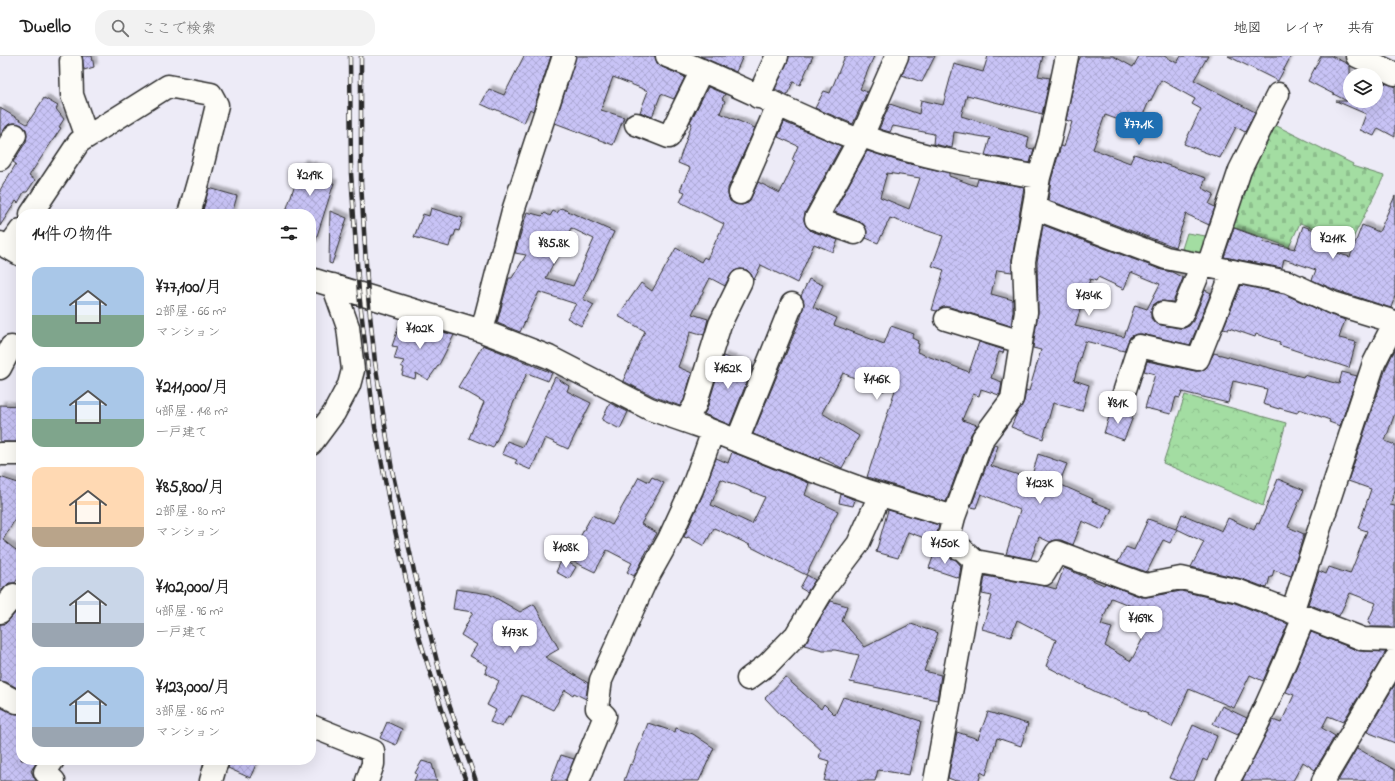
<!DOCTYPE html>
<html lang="ja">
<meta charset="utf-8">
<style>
:root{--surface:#fff;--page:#f2f2f2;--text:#222;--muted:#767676;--line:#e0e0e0;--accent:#1f6fb2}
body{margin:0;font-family:"Indie Flower","Klee One",sans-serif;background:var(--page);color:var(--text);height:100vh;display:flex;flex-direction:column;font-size:15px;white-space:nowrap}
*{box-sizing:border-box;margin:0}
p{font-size:13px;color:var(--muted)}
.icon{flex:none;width:22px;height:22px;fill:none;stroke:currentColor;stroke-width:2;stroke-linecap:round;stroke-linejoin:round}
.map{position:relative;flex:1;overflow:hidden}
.drawer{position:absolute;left:16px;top:153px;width:300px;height:556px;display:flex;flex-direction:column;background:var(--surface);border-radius:16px;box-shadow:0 4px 16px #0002}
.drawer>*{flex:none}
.tools{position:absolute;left:1343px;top:12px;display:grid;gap:8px}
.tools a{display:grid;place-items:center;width:40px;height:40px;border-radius:50%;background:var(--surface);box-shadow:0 4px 16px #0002;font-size:20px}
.price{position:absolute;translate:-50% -34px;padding:0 9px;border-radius:8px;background:#fff;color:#222;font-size:13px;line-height:26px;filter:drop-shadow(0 1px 2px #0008)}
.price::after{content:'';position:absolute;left:50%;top:24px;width:12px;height:9px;margin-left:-6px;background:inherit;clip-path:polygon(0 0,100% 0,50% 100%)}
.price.selected{background:var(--accent);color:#fff}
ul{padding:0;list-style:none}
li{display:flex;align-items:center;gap:12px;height:100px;padding:0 16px}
li span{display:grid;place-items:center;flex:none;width:112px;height:80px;border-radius:12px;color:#555}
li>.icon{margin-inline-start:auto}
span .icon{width:48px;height:48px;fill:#fffc;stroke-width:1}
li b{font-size:17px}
h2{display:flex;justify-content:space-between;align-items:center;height:48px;padding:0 16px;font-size:17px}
header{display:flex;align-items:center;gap:24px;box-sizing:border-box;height:56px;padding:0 20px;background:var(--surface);border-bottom:1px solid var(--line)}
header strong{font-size:19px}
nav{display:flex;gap:22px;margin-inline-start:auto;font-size:14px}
.search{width:280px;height:36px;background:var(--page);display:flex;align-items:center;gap:10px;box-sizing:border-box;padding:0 14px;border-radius:16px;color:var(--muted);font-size:15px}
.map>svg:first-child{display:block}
</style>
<header>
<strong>Dwello</strong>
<div class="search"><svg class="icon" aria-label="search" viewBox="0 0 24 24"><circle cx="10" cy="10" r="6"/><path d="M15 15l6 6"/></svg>ここで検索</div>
<nav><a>地図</a><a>レイヤ</a><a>共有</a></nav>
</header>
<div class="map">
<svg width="1395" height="725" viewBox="0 0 1395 725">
<defs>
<pattern id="grass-tufts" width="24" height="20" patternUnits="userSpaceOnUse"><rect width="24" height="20" fill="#a3dda2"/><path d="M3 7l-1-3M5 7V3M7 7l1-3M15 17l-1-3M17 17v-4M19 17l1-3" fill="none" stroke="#8cbe8c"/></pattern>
<pattern id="forest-crowns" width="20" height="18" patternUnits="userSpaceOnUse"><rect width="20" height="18" fill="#a3dda2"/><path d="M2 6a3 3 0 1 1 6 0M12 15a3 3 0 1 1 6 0" fill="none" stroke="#8cbe8c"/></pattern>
<pattern id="cemetery-stones" width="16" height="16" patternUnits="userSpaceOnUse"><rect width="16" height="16" fill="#a3dda2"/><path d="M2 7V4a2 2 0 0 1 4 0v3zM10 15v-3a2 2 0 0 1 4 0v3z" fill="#8cbe8c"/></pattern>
<pattern id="building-cross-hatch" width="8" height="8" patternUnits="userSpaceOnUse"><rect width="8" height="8" fill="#c8c3f6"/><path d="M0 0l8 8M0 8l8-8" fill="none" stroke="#aca8d3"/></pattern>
<filter id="shadow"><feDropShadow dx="3.5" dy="-3.5" stdDeviation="1" flood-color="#0004"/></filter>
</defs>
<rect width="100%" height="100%" fill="#edebf7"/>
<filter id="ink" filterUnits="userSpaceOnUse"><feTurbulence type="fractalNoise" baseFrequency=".025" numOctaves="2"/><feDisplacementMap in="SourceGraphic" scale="8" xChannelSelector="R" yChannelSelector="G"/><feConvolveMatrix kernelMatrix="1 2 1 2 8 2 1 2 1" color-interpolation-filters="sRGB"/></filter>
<g filter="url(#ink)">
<path fill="url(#grass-tufts)" stroke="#678466" d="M 1187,177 L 1206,180 L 1208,184 L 1206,205 L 1180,199 Z"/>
<path fill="url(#forest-crowns)" stroke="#678466" d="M 1185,339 L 1286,367 L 1263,450 L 1163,407 Z"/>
<path fill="url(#cemetery-stones)" stroke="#678466" d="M 1269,66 L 1353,108 L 1352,110 L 1384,120 L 1351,186 L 1300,167 L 1289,191 L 1227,169 Z"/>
<path fill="url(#building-cross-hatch)" stroke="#2b2b2b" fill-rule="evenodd" filter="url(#shadow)" d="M 82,0 L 92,0 L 94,11 L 84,14 Z
M 524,0 L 551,0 L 533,55 L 530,53 L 524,67 L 495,53 L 494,54 L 481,48 L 489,33 L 504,39 Z
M 576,0 L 655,0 L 657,7 L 662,11 L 685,21 L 674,43 L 661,38 L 652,61 L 640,56 L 648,35 L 613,21 L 601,54 L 624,61 L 613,89 L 555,67 Z
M 700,0 L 743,0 L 736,16 Z
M 789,0 L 813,0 L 800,29 L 793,26 L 787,39 L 775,33 L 788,5 Z
M 845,0 L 874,0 L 860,33 L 867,36 L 853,68 L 815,52 L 824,35 L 830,37 Z
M 909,0 L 935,0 L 922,26 L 902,19 Z
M 988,0 L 1043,0 L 1038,20 L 1050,22 L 1042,58 L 967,39 L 961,60 L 1029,81 L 1027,92 L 1034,93 L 1030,107 L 985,99 L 990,82 L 954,76 L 952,92 L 933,88 L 934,78 L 893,70 L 890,76 L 879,73 L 890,48 L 919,58 L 921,44 L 943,49 L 954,8 L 983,16 Z
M 1081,0 L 1113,0 L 1133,11 L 1139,0 L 1164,0 L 1177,7 L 1181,0 L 1208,0 L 1194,24 L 1255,56 L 1245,76 L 1236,71 L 1220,102 L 1184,88 L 1201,53 L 1192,48 L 1195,43 L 1161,24 L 1150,46 L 1149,45 L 1138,71 L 1105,59 L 1093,93 L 1130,107 L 1134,98 L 1206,122 L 1202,132 L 1214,138 L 1209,148 L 1215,151 L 1209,169 L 1186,158 L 1175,191 L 1048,144 L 1051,124 L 1061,90 L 1064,91 L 1072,66 L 1066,64 L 1078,6 Z
M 1228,0 L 1291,0 L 1278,25 Z
M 1321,0 L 1331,0 L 1346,7 L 1350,10 L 1350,45 L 1376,45 L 1384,27 L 1395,30 L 1395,81 L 1378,72 L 1374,80 L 1360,74 L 1366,58 L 1336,45 L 1347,45 L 1308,25 Z
M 708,31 L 725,38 L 722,43 L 725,45 L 720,57 L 755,72 L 728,132 L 728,139 L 730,145 L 735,148 L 742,149 L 748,147 L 751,142 L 758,126 L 780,137 L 795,105 L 792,104 L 798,90 L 778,81 L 784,66 L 841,90 L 805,157 L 804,164 L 806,170 L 811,175 L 838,184 L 833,196 L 814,188 L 797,227 L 761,209 L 754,224 L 751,218 L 747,214 L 741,213 L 734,215 L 730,220 L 725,230 L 710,222 L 692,258 L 708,263 L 704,279 L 691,275 L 678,311 L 692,317 L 684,344 L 680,350 L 655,341 L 623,325 L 645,275 L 618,260 L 641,227 L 652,235 L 676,192 L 701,206 L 704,201 L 707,203 L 724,168 L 680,146 L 685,136 L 680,134 L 690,112 L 678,107 L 692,67 L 690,66 Z
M 44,42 L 58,50 L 56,53 L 64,63 L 59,71 L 61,72 L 29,120 L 35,124 L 27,136 L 24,136 L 18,147 L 16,145 L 0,170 L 0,134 L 16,108 L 13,106 L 26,86 L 27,79 L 26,73 L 22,69 L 15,67 L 9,68 L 0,79 L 0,52 L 27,68 Z
M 867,95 L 902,106 L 949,117 L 949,120 L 976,130 L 978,123 L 1024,131 L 1012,203 L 1012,216 L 997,214 L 991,238 L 1013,244 L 1013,255 L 1011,270 L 950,251 L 943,251 L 937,255 L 932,254 L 944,214 L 932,210 L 943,180 L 890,162 L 878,187 L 866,182 L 867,175 L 864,169 L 859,165 L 834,156 ZM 887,117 L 920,122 L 909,153 L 880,141 Z
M 302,107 L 325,114 L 320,127 L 334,127 L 314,189 L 311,188 L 311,158 L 285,158 Z
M 209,132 L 237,140 L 232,158 L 202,158 Z
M 1395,140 L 1395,240 L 1391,252 L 1338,235 L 1312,224 L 1316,214 L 1284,203 L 1282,212 L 1224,201 L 1234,172 L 1264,183 L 1263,186 L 1295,193 L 1303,170 L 1325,178 L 1320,192 L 1350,201 L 1362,169 L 1379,176 Z
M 431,152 L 463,162 L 459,175 L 456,174 L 454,180 L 452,180 L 449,191 L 414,181 L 423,158 L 429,160 Z
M 561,152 L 614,176 L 583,243 L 594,249 L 581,270 L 567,262 L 576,248 L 539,236 L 520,276 L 497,267 L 509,222 L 512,222 L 526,199 L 515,197 L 527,156 L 542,160 L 545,157 L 550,160 L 553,155 L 557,157 ZM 571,172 L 594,183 L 573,230 L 546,222 Z
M 330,155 L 347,162 L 332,208 L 329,207 Z
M 1043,169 L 1162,214 L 1172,216 L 1183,222 L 1173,246 L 1159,245 L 1153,249 L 1151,255 L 1151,262 L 1155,267 L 1161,269 L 1179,272 L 1184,272 L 1189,270 L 1193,265 L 1205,234 L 1211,237 L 1190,289 L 1142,278 L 1136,278 L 1130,281 L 1124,295 L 1085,285 L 1074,324 L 1089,329 L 1082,355 L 1053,347 L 1043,383 L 1011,371 L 1016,359 L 1024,345 L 1026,334 L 1029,335 L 1041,294 L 1033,292 L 1038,256 L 1037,206 ZM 1131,216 L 1160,228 L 1147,253 L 1135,249 L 1124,281 L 1075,270 L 1090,223 L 1096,225 L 1098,221 L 1124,233 Z
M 809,223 L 823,229 L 813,251 L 837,262 L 834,269 L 884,288 L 891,270 L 914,278 L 912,282 L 918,285 L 917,287 L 919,288 L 917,296 L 969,316 L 979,286 L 1004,294 L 1003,297 L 999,296 L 991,322 L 1002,326 L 1000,338 L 999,339 L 981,333 L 979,340 L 973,338 L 962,364 L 977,369 L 971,378 L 946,446 L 867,421 L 895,334 L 886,331 L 884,335 L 843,317 L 822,357 L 859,380 L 842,412 L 820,401 L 819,404 L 753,378 L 801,261 L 804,247 L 801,240 Z
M 1241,229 L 1284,238 L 1328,258 L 1345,264 L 1339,282 L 1356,286 L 1349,312 L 1279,289 L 1280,286 L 1256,278 L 1255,281 L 1229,272 L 1228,274 L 1223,273 Z
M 400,267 L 428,275 L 429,272 L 454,279 L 440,307 L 428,324 L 416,317 L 415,323 L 402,319 L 404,312 L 401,310 L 404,305 L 394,303 L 398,291 L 392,290 Z
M 483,289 L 552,317 L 548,325 L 527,317 L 493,392 L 469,382 L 484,346 L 458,331 Z
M 1395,293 L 1395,357 L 1385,385 L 1395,389 L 1395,434 L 1390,449 L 1395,450 L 1395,571 L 1370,571 L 1371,567 L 1368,566 L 1376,547 L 1350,537 L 1339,560 L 1308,548 L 1319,515 L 1326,518 L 1329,511 L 1350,518 L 1367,475 L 1358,472 L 1371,433 L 1348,425 L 1386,312 Z
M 1214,297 L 1303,321 L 1304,319 L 1339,328 L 1342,316 L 1357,320 L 1340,370 L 1329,366 L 1330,364 L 1299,353 L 1297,357 L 1279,352 L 1279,353 L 1263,348 L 1267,333 L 1233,325 L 1228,347 L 1182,336 L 1180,342 L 1176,341 L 1171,358 L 1145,352 L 1155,318 L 1144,315 L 1147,305 L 1195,315 L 1201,315 L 1206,312 Z
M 723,300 L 753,310 L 730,369 L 704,358 L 707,353 Z
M 555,321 L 569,330 L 567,335 L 591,347 L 568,393 L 545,382 L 531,414 L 515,407 L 517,404 L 502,398 L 507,385 L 523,391 Z
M 610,347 L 628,356 L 620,373 L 602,364 Z
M 0,349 L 21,350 L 21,386 L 0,386 Z
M 1111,354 L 1117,358 L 1124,358 L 1133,361 L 1124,384 L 1104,377 Z
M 994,389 L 998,390 L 991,410 L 1031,423 L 1038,398 L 1067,408 L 1059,428 L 1093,443 L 1092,445 L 1112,453 L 1102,474 L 1082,465 L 1073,489 L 1061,484 L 1055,484 L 1050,486 L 1039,481 L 1031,503 L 1006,498 L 1020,454 L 981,438 L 976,452 L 971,451 Z
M 732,396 L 809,427 L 805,439 L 838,455 L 806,519 L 749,490 L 750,489 L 714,472 L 704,490 L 688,481 L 687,482 L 684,481 L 703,438 L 716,402 L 728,407 ZM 721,423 L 765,441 L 752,468 L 711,449 Z
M 0,421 L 21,428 L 21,453 L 3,484 L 21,498 L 21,518 L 15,527 L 9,527 L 0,536 Z
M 639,421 L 649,426 L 652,421 L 664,427 L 641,468 L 657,477 L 643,502 L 644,502 L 634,520 L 627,516 L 632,507 L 607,494 L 595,516 L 568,503 L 592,459 L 612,469 Z
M 1278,423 L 1304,434 L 1288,471 L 1304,478 L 1291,520 L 1274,514 L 1272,521 L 1270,521 L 1267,532 L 1242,523 L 1191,511 L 1204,486 L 1177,473 L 1170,487 L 1163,484 L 1147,516 L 1118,506 L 1126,491 L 1134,494 L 1148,463 L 1176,473 L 1182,458 L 1222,475 L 1228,462 L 1254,474 L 1257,467 L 1259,468 Z
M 841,438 L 855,444 L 853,450 L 839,447 Z
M 888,454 L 939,469 L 935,486 L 908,476 L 898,502 L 876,496 Z
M 936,493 L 938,497 L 956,504 L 961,510 L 959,522 L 929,512 Z
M 562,503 L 576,511 L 569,523 L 556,516 Z
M 1064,512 L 1104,529 L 1105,527 L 1141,541 L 1147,541 L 1181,535 L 1235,547 L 1288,568 L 1263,625 L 1250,619 L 1234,652 L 1189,633 L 1172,671 L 1147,659 L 1148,657 L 1096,636 L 1046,610 L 1056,584 L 1017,564 L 1011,581 L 982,573 L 992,540 L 982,538 L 985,520 L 1045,530 L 1056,533 ZM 1111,542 L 1139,553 L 1129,573 L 1144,580 L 1131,605 L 1105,590 L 1112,572 L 1101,569 Z
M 807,519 L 815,524 L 807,536 L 800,532 Z
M 456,533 L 489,538 L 520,556 L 534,548 L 559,593 L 545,601 L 588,627 L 586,643 L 574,637 L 573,639 L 565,634 L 553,654 L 522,639 L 511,661 L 508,660 L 502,671 L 490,666 L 496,654 L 487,649 L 499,625 L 485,617 L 488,610 L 470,600 L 477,589 L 461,579 L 473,556 L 453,553 Z
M 831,545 L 847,550 L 842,565 L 865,591 L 911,568 L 938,577 L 924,615 L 941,619 L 937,644 L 850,626 L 859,599 L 835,594 L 823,594 L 804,589 Z
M 16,556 L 21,557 L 21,634 L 6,626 L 0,625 L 0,568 L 5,568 L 9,564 Z
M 1311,576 L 1359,595 L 1386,596 L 1343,666 L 1328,660 L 1322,672 L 1335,680 L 1315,714 L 1303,706 L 1293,725 L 1242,725 L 1273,664 L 1281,667 L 1294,639 L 1286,636 Z
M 785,621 L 821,653 L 824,648 L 835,659 L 843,641 L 921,665 L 909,719 L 878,714 L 875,725 L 824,725 L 829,705 L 819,702 L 821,694 L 783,660 L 783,661 L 765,642 Z
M 1395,628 L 1395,687 L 1367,676 Z
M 1222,650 L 1247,662 L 1238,679 L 1213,668 Z
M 0,651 L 12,657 L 17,658 L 21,657 L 21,704 L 38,704 L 31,715 L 36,725 L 0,725 Z
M 988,656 L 1028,668 L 1021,690 L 997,682 L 986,719 L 981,716 L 979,725 L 956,725 L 948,722 L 957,676 L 978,683 Z
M 387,666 L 402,673 L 396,689 L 380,682 Z
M 648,667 L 675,676 L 676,672 L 693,678 L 714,692 L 699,725 L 624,725 L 630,708 L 632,709 Z
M 1193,669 L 1217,680 L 1207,705 L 1203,703 L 1194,725 L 1178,725 L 1169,722 Z
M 1357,692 L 1395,714 L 1395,725 L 1338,725 Z
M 561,699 L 574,703 L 566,725 L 551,725 Z
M 230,704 L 258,704 L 250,722 L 228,712 Z
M 422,705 L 432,708 L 437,725 L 414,725 L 417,718 L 415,717 Z"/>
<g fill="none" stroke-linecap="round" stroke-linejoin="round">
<g stroke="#2b2b2b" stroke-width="25">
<path id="minor" d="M 667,0 C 732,25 794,59 859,84 L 862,80 C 919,101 979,111 1039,121
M 1067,0 L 1050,82 L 1039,121 L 1024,205 L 1026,256 L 1012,343 L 983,382 L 954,461 L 947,488 L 962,493 L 975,505 L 1044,518 L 1057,496 L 1145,529 L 1181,522 L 1239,535 L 1363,583 L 1395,584
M 1357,0 L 1395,18
M 71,5 L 72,39 L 87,81
M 758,41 L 777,0
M 636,68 L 669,81 L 702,14
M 862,80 L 897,0
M 0,103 L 15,79
M 740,137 L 778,49
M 1034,152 L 1166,202 L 1288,226 L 1333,247 L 1395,266
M 31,158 L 79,86 L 168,30 L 211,38 L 217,49 L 199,123 L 189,158
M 855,177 L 816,163 L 859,84
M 0,187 L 21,199
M 8,192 L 21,174
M 1208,210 L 1240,114 L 1278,38
M 311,223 L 482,275 L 549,301 L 650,353 L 702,371 L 816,416 L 868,435 L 954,461
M 1163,257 L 1181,260 L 1202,209
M 946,263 L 1021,286
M 482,275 L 513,155 L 564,0
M 0,312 L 11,291
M 1121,346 L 1139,290 L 1198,303 L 1233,215
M 685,365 L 695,349 L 720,268 L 741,225
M 737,385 L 792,248
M 311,388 L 334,357 L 349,329 L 353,314 L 348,271 L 333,229
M 0,398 L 21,398
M 0,556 L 14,539 L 21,545
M 1292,556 L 1374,307 L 1395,266
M 748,623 L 768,608 L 796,579 L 823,534 L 858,488 L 880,439
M 0,637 L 17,646
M 311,670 L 373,695 L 373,708 L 367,725
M 53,704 L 45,716 L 54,725
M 211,725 L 215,711 L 218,704
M 578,725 L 605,660 L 597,652 L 601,624 L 645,526 L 669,483 L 692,433 L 713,375
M 935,725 L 975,505
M 1228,725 C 1258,672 1281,616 1304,561
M 1323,725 L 1395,604"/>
</g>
<use href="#minor" stroke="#fdfcf7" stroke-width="22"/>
<g stroke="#2b2b2b" stroke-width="4.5">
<path id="rail" d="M 350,0 L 351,117 L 359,237 L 375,371 L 392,461 L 419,581 L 451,682 L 466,725
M 361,0 L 361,127 L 368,240 L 375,306 L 392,414 L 414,515 L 445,637 L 476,725"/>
</g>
<use href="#rail" stroke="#fdfcf7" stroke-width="3" stroke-dasharray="9" stroke-linecap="butt"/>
</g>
</g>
</svg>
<div class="tools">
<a><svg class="icon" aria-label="layers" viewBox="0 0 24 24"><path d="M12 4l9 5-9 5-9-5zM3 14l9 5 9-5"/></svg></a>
</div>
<b class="price selected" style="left:1139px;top:90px">¥77.1K</b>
<b class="price" style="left:310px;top:141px">¥219K</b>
<b class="price" style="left:1333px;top:204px">¥211K</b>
<b class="price" style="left:554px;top:209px">¥85.8K</b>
<b class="price" style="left:1089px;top:261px">¥134K</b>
<b class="price" style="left:420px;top:294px">¥102K</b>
<b class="price" style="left:728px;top:334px">¥162K</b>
<b class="price" style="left:877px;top:345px">¥146K</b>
<b class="price" style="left:1118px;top:369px">¥81K</b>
<b class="price" style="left:1040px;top:449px">¥123K</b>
<b class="price" style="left:945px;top:509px">¥150K</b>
<b class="price" style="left:566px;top:513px">¥108K</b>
<b class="price" style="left:1141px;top:584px">¥169K</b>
<b class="price" style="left:515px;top:598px">¥173K</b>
<section class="drawer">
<h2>14件の物件<svg class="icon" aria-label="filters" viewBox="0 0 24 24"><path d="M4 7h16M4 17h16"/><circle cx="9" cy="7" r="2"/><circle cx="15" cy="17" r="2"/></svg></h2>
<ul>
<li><span style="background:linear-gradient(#a9c7e8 60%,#7fa58c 0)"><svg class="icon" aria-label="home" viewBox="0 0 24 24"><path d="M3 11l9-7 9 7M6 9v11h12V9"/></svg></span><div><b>¥77,100/月</b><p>2部屋 · 66 m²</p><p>マンション</p></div></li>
<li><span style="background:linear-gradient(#a9c7e8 65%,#7fa58c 0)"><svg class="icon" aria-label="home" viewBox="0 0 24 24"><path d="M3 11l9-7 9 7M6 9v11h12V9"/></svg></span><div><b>¥211,000/月</b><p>4部屋 · 148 m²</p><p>一戸建て</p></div></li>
<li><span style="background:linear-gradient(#ffd9b3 75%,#b9a48a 0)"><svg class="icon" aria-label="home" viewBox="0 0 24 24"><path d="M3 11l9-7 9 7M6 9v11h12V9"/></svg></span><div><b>¥85,800/月</b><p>2部屋 · 80 m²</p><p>マンション</p></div></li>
<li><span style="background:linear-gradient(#c9d6e8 70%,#9aa5b1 0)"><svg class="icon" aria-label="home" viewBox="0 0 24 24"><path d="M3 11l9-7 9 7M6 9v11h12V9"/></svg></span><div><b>¥102,000/月</b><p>4部屋 · 96 m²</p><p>一戸建て</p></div></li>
<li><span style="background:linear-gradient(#a9c7e8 75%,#9aa5b1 0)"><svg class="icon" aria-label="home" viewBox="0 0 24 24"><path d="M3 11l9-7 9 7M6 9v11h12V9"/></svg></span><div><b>¥123,000/月</b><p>3部屋 · 86 m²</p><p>マンション</p></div></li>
</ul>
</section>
</div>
